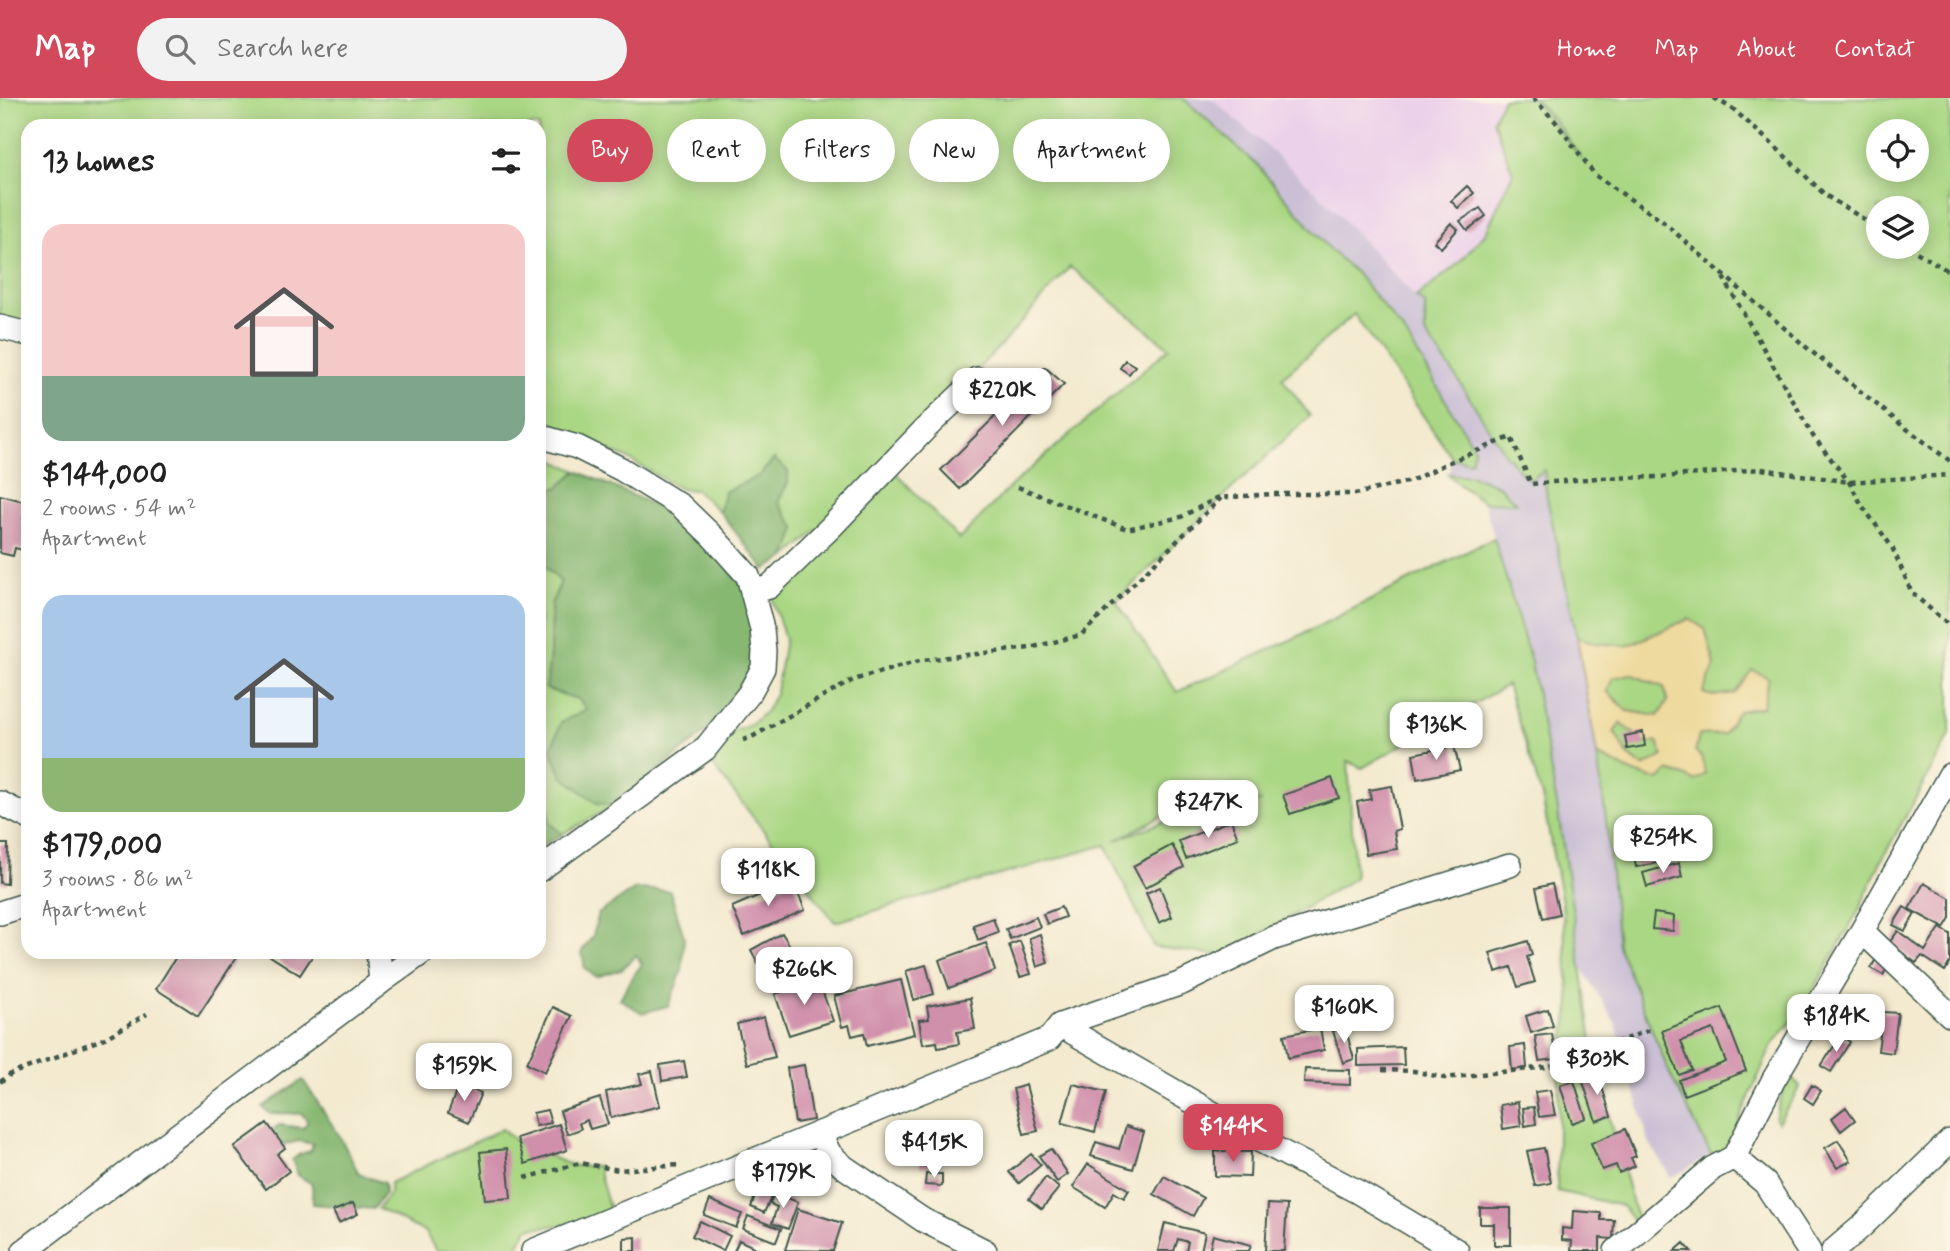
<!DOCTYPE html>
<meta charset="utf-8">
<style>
:root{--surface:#fff;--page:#f2f2f2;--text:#222;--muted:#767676;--accent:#d1495b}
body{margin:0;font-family:Mynerve,sans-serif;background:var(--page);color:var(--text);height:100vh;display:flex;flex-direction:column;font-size:26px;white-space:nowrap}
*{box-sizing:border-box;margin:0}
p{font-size:23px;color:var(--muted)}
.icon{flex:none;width:38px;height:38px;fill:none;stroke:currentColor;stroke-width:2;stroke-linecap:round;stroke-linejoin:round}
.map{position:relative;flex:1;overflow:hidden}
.panel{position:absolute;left:21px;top:21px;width:525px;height:840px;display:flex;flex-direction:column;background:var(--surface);border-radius:21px;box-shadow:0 4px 18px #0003}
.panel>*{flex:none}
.banner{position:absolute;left:567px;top:21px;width:665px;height:63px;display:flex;gap:14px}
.fabs{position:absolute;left:1866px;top:21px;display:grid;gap:14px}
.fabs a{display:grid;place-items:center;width:63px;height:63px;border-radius:50%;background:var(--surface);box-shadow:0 4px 18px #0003;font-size:35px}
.price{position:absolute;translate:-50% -60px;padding:0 16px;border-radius:14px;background:#fff;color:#222;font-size:23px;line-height:46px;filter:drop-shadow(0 2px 4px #0008)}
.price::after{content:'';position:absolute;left:50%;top:42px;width:21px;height:16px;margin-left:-10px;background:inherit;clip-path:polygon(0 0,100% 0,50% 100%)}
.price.on{background:var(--accent);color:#fff}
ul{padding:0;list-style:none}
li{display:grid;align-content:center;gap:14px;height:371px;padding:0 21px}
li span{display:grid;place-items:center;height:217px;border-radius:21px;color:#555}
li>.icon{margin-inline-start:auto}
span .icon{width:126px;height:126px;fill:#fffc;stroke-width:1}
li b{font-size:30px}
h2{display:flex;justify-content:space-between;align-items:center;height:84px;padding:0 21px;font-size:30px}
.pill{padding:0 24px;border-radius:32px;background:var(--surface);box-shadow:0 4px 18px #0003;font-size:24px;line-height:63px}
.pill.on{background:var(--accent);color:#fff}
header{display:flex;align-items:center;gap:42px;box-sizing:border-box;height:98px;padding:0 35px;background:var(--accent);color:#fff}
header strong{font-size:33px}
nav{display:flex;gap:38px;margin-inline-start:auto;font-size:24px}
.search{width:490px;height:63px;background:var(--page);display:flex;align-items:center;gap:18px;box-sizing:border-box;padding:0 24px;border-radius:38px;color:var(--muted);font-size:26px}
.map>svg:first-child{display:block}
</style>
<header>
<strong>Map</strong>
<div class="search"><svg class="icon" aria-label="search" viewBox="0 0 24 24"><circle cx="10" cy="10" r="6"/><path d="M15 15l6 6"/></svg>Search here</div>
<nav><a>Home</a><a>Map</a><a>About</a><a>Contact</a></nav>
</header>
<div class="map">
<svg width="1950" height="1153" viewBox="0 0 1950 1153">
<rect width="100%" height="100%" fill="#fcf5e5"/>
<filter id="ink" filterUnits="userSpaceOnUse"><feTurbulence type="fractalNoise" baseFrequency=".0143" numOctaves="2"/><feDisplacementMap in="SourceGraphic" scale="14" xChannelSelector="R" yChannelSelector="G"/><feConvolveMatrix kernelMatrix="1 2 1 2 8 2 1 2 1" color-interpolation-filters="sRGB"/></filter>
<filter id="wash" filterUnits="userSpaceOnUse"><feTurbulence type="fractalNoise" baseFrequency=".00686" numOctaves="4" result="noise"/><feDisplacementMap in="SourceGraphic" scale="28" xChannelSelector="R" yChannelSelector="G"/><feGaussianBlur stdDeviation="1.57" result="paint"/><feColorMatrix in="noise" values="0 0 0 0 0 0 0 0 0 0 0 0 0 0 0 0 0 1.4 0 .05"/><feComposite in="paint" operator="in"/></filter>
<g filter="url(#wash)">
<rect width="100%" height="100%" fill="#f3eacf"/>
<path fill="#ecd1ea" d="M 1211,0 L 1503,0 L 1494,22 L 1513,75 L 1486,134 L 1459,165 L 1416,200 L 1327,104 L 1272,53 Z"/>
<path fill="#cbbfd5" d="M 1183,0 L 1211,0 L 1272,53 L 1327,104 L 1416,200 L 1425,206 L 1425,235 L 1457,280 L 1543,371 L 1547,401 L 1583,563 L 1606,721 L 1618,848 L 1669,974 L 1711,1057 L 1671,1080 L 1649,1044 L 1616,926 L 1580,867 L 1557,707 L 1531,564 L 1484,404 L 1515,404 L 1499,388 L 1473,378 L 1448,376 L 1452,360 L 1470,364 L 1474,350 L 1405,235 L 1357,176 L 1330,152 L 1258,68 Z"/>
<path fill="#aad784" stroke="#648a5c" stroke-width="2" fill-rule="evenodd" d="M 0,0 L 1183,0 L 1258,68 L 1330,152 L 1357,176 L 1405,235 L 1474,350 L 1471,364 L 1452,360 L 1354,216 L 1282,280 L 1310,318 L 1222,400 L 1116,503 L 1177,594 L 1299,538 L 1494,440 L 1531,564 L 1557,707 L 1597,977 L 1640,1132 L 1622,1108 L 1557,1093 L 1559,976 L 1570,905 L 1562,804 L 1542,698 L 1507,587 L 1362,670 L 1348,663 L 1355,780 L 1224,858 L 1154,849 L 1105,747 L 835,824 L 697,647 L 751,627 L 766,613 L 776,594 L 785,541 L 772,500 L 894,373 L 959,441 L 1012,387 L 1169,250 L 1070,169 L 1002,246 L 819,431 L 786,459 L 778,404 L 788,384 L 775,361 L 759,378 L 724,394 L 720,414 L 696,392 L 681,391 L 625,359 L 552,332 L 539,330 L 539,28 L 28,28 L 28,236 L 0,229 ZM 1196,700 L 1261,704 L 1211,705 L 1114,743 Z
M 1503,0 L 1532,0 L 1582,61 L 1555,23 L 1534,0 L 1950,0 L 1950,637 L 1880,765 L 1858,814 L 1803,910 L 1772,947 L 1740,1020 L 1738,1049 L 1711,1057 L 1669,974 L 1618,848 L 1606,721 L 1597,657 L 1634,675 L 1659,682 L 1668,673 L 1682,677 L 1695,653 L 1699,637 L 1735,595 L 1713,598 L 1702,595 L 1689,521 L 1628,548 L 1595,545 L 1577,539 L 1547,400 L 1544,372 L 1530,383 L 1506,358 L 1457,280 L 1425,235 L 1425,206 L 1416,200 L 1459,165 L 1486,134 L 1513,75 L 1493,22 ZM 1878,33 L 1916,33 L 1916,72 L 1878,72 ZM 1878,110 L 1916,110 L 1916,149 L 1878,149 Z
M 539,356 L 577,373 L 559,389 L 539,396 Z
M 1448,376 L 1473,378 L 1499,388 L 1516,405 L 1484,404 L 1461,388 Z
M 539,462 L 561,484 L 551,506 L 550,556 L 546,591 L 578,601 L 588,612 L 614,708 L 562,736 L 549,725 L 548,704 L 539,696 Z
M 1630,576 L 1664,589 L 1668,603 L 1658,618 L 1627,613 L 1607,593 L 1613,579 Z
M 1621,625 L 1658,644 L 1663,659 L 1643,669 L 1627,656 L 1614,634 Z
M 1787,976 L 1800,989 L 1778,1024 L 1775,1021 Z
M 502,1031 L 520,1046 L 573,1068 L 597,1068 L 611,1116 L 586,1125 L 528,1130 L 515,1153 L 436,1153 L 425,1134 L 378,1111 L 390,1095 L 390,1085 Z"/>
<path fill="#87b872" stroke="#537a53" stroke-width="2" d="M 774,361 L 788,373 L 788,384 L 778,404 L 796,431 L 786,459 L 765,472 L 720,414 L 724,394 L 759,378 Z
M 577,373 L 686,421 L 748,494 L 758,538 L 753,582 L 706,634 L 614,708 L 597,705 L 562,678 L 551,652 L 561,624 L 587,612 L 578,601 L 546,591 L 550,556 L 551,506 L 561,484 L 539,462 L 539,396 L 559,389 Z
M 539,696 L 548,704 L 549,725 L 562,736 L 539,750 Z
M 635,791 L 670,793 L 684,839 L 682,873 L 668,908 L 642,915 L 620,901 L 629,884 L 642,866 L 636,857 L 622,871 L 596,879 L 585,871 L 582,853 L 593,838 L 598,816 Z
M 303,982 L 340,1039 L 359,1076 L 384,1085 L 385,1095 L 373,1111 L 313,1106 L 312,1086 L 298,1077 L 292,1062 L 300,1056 L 311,1053 L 313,1046 L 299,1043 L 279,1048 L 266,1038 L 279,1027 L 303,1030 L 308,1024 L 302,1016 L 285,1015 L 270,1016 L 263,1009 Z"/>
<path fill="#eeda9e" stroke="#868c69" stroke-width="2" fill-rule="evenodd" d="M 1689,521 L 1705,531 L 1715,567 L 1703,595 L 1713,598 L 1735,595 L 1752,572 L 1769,580 L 1762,609 L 1738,613 L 1724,636 L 1699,637 L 1695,653 L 1702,659 L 1705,676 L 1695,683 L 1682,677 L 1668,673 L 1659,682 L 1634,675 L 1597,657 L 1577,539 L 1595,545 L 1627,548 ZM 1630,576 L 1664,589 L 1668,603 L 1658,618 L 1627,613 L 1607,593 L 1613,580 ZM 1621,625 L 1645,645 L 1658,644 L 1663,658 L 1643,669 L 1627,656 L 1614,634 Z"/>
<g id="blocks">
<path fill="#d08fab" d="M 1467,88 L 1474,95 L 1458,110 L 1451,103 Z
M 1480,110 L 1486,118 L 1467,132 L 1460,123 Z
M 1451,125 L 1458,131 L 1441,150 L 1434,144 Z
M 1125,262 L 1135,268 L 1129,276 L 1120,270 Z
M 1045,269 L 1064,286 L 960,391 L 941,372 Z
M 0,397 L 27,404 L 23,420 L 28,421 L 28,432 L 23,452 L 15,450 L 13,458 L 0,455 Z
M 1643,634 L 1645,648 L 1627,651 L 1625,638 Z
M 1454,648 L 1460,672 L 1417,681 L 1413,656 Z
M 1332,680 L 1339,700 L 1290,716 L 1283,697 Z
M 1392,688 L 1400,731 L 1394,733 L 1397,751 L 1366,756 L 1357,704 L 1371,701 L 1369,692 Z
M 1231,722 L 1238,740 L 1186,761 L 1179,743 Z
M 0,746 L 8,746 L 7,786 L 0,785 Z
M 1172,747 L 1184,769 L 1145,790 L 1133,768 Z
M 1660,752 L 1662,764 L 1636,769 L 1634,757 Z
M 1679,765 L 1682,779 L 1647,789 L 1643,775 Z
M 793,783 L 805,812 L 744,838 L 732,809 Z
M 1924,785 L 1950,800 L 1950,820 L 1944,830 L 1909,811 Z
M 1552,786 L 1559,816 L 1543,820 L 1536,790 Z
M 1160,789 L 1172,819 L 1159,825 L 1146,795 Z
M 1061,809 L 1065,819 L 1047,826 L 1043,816 Z
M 1904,809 L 1915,816 L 1905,833 L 1893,827 Z
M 1654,815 L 1674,818 L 1673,833 L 1652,831 Z
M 1036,819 L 1040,829 L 1010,841 L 1006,831 Z
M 993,820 L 998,834 L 978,842 L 973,827 Z
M 1940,830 L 1950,836 L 1950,864 L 1945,873 L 1922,858 L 1916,865 L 1889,845 L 1898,833 L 1925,853 Z
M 782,835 L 790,848 L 758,866 L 751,852 Z
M 1040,836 L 1048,865 L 1037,869 L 1029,840 Z
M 1020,843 L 1031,876 L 1020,879 L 1009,847 Z
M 1528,843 L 1532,857 L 1527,859 L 1535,884 L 1518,889 L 1511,869 L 1496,874 L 1490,855 Z
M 986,845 L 995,873 L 949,890 L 939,862 Z
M 179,854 L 240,854 L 198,918 L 156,891 Z
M 264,854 L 315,854 L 300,877 Z
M 1877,859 L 1889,866 L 1883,877 L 1871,870 Z
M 926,867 L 934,896 L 914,902 L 906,873 Z
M 818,881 L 833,923 L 789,937 L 775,896 Z
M 901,882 L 914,936 L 867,948 L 864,935 L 852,938 L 849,927 L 842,929 L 834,898 Z
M 970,900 L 975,931 L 957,934 L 959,946 L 938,950 L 937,944 L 923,946 L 919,922 L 929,921 L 927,908 Z
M 1359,907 L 1361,919 L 1350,921 L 1347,909 Z
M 553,909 L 572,918 L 545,974 L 527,965 Z
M 1722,910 L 1746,973 L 1684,997 L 1679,982 L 1726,964 L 1713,931 L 1681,943 L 1692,972 L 1679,977 L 1662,933 Z
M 1548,911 L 1553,928 L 1531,935 L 1526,918 Z
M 1883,914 L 1898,915 L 1893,955 L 1878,953 Z
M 764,919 L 775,959 L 747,966 L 737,926 Z
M 1345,929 L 1354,961 L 1343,965 L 1333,933 Z
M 1320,930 L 1324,952 L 1288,960 L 1284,937 Z
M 1552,936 L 1556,961 L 1539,963 L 1535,938 Z
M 1841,938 L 1850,944 L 1831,974 L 1821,968 Z
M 1525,947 L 1527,970 L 1512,972 L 1510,949 Z
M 1403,949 L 1404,967 L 1358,968 L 1358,951 Z
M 684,963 L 687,979 L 662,983 L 660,967 Z
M 804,967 L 813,1022 L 795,1025 L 787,970 Z
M 1305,971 L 1350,972 L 1350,987 L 1304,985 Z
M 652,973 L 660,1008 L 611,1020 L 606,994 L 642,986 L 639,976 Z
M 1598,976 L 1611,1018 L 1596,1023 L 1582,981 Z
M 1574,983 L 1586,1020 L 1572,1025 L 1560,987 Z
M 459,986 L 481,995 L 469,1024 L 448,1015 Z
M 1073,986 L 1106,994 L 1095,1034 L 1062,1025 Z
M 1026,987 L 1038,1033 L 1024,1036 L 1013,991 Z
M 1812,987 L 1821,993 L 1813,1006 L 1804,1000 Z
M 1550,992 L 1555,1017 L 1539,1019 L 1535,994 Z
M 600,1000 L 608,1026 L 590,1031 L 587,1022 L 579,1025 L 581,1031 L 567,1036 L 560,1013 Z
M 1518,1004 L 1521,1028 L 1503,1031 L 1500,1007 Z
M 1534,1009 L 1536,1026 L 1525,1028 L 1523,1010 Z
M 1846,1009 L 1855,1022 L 1841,1033 L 1832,1020 Z
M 547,1012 L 551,1025 L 536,1028 L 533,1015 Z
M 267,1025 L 285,1050 L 277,1056 L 289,1073 L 266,1091 L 234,1049 Z
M 559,1026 L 567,1052 L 525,1066 L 517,1040 Z
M 1126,1028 L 1144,1034 L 1133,1071 L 1091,1058 L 1096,1044 L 1119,1051 Z
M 1625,1031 L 1636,1058 L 1631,1060 L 1635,1068 L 1619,1075 L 1616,1067 L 1602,1072 L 1591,1045 Z
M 934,1033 L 939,1067 L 920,1069 L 915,1036 Z
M 1838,1042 L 1851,1063 L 1837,1070 L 1825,1050 Z
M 1544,1050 L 1551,1085 L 1535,1088 L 1527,1053 Z
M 506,1051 L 511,1100 L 485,1102 L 480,1054 Z
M 1051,1051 L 1068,1076 L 1057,1084 L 1039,1058 Z
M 1215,1053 L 1251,1054 L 1250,1079 L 1215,1078 Z
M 1031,1056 L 1041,1067 L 1019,1085 L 1009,1074 Z
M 1088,1066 L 1129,1092 L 1124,1100 L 1114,1094 L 1105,1109 L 1073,1089 Z
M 926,1076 L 942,1076 L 942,1088 L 925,1087 Z
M 1164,1078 L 1203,1100 L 1193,1118 L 1154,1096 Z
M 1046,1079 L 1059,1090 L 1042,1111 L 1029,1101 Z
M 759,1089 L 773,1095 L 764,1115 L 751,1109 Z
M 774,1095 L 798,1104 L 788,1131 L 772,1125 L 777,1109 L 770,1106 Z
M 710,1102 L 742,1116 L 736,1130 L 704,1117 Z
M 353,1105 L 358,1116 L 339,1125 L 333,1113 Z
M 1268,1106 L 1287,1107 L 1284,1153 L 1265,1153 Z
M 1480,1110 L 1511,1110 L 1511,1147 L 1494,1147 L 1494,1126 L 1480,1126 Z
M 798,1111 L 842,1125 L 833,1153 L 785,1152 Z
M 1573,1113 L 1601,1115 L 1601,1122 L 1614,1122 L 1613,1141 L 1600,1140 L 1600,1153 L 1571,1153 L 1572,1143 L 1562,1142 L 1562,1130 L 1572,1131 Z
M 748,1118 L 781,1131 L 776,1144 L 743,1131 Z
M 700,1123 L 730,1138 L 723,1153 L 692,1138 Z
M 1165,1125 L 1205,1135 L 1201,1153 L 1186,1153 L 1188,1144 L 1178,1141 L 1174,1153 L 1158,1153 Z
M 1213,1137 L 1251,1147 L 1249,1153 L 1209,1153 Z
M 636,1139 L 636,1153 L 624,1153 L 624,1140 Z
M 739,1142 L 762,1153 L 734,1153 Z
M 1684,1145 L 1691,1153 L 1675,1153 Z"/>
</g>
</g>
<g filter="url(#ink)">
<use href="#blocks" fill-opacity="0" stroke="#3f574b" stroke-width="2"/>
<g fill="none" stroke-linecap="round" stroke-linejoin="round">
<g stroke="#3f574b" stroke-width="26">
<path id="minor" d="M 0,229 L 28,236
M 539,338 L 577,349 L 621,371 L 681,408 L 713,439 L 748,478 L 762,531 L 764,553 L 763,570 L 749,596 L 705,651 L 539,772
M 752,494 L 769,489 L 831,429 L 926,330 L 977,281
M 0,705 L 28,719
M 0,815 L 28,806
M 1862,833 L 1950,917
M 378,854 L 381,884
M 1060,927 L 1257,1041 L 1358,1094 L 1457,1153
M 819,1035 L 830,1056 L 844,1069 L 923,1122 L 985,1153
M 24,1153 L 381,884 L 423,854
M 533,1153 L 1049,941 L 1060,927 L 1182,885 L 1274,840 L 1510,767
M 1616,1153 L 1713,1070 L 1734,1059
M 1809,1153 L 1765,1085 L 1734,1059 L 1774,981 L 1862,833 L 1950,677
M 1833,1153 L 1861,1129 L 1950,1043"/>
</g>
<path stroke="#3f574b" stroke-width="4.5" stroke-dasharray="5 5" stroke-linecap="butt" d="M 1533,0 L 1555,23 L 1595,77 L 1662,123 L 1806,249 L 1903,328 L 1950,363
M 1714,0 L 1733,11 L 1782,55 L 1825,97 L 1878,130
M 1908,149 L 1950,174
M 1723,179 L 1813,338 L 1849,384 L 1863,409 L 1892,449 L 1912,495 L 1950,528
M 1018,389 L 1127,431 L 1181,419 L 1217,400 L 1272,396 L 1355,396 L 1411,383 L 1447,365 L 1511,339 L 1531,386 L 1597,380 L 1661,379 L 1761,371 L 1849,384 L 1950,377
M 743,642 L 750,640 L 853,582 L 923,562 L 1030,550 L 1081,537 L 1221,400
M 1382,972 L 1414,973 L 1444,980 L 1548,969 L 1650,932
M 0,984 L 11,976 L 105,940 L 147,916
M 525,1080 L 580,1065 L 619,1072 L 679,1067"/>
<use href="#minor" stroke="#fff" stroke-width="23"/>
</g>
</g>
</svg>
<div class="fabs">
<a><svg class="icon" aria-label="locate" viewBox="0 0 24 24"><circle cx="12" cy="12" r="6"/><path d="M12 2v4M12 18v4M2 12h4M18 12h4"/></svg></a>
<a><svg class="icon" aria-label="layers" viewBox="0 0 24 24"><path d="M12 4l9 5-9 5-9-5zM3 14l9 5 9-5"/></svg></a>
</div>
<b class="price" style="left:1002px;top:330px">$220K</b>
<b class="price" style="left:1436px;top:664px">$136K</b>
<b class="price" style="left:1208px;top:742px">$247K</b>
<b class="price" style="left:1663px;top:777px">$254K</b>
<b class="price" style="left:768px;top:810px">$118K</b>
<b class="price" style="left:804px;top:909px">$266K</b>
<b class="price" style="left:1344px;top:947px">$160K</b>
<b class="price" style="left:1836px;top:956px">$184K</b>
<b class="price" style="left:1597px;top:999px">$303K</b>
<b class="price" style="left:464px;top:1005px">$159K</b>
<b class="price on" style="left:1233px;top:1066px">$144K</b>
<b class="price" style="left:934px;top:1082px">$415K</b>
<b class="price" style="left:783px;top:1112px">$179K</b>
<div class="banner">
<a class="pill on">Buy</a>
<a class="pill">Rent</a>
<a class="pill">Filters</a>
<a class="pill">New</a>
<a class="pill">Apartment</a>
</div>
<section class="panel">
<h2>13 homes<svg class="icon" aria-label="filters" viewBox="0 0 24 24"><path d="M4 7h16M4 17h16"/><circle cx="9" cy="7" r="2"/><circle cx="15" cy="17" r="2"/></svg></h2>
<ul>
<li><span style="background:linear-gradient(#f6c9c9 70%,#7fa58c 0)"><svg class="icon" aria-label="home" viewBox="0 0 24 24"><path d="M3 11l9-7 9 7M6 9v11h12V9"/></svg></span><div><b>$144,000</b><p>2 rooms · 54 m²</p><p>Apartment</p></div></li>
<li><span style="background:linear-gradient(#a9c7e8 75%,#8fb573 0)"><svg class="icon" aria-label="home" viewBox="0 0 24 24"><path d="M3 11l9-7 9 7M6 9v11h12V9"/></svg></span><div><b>$179,000</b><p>3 rooms · 86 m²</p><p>Apartment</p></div></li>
</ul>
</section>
</div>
